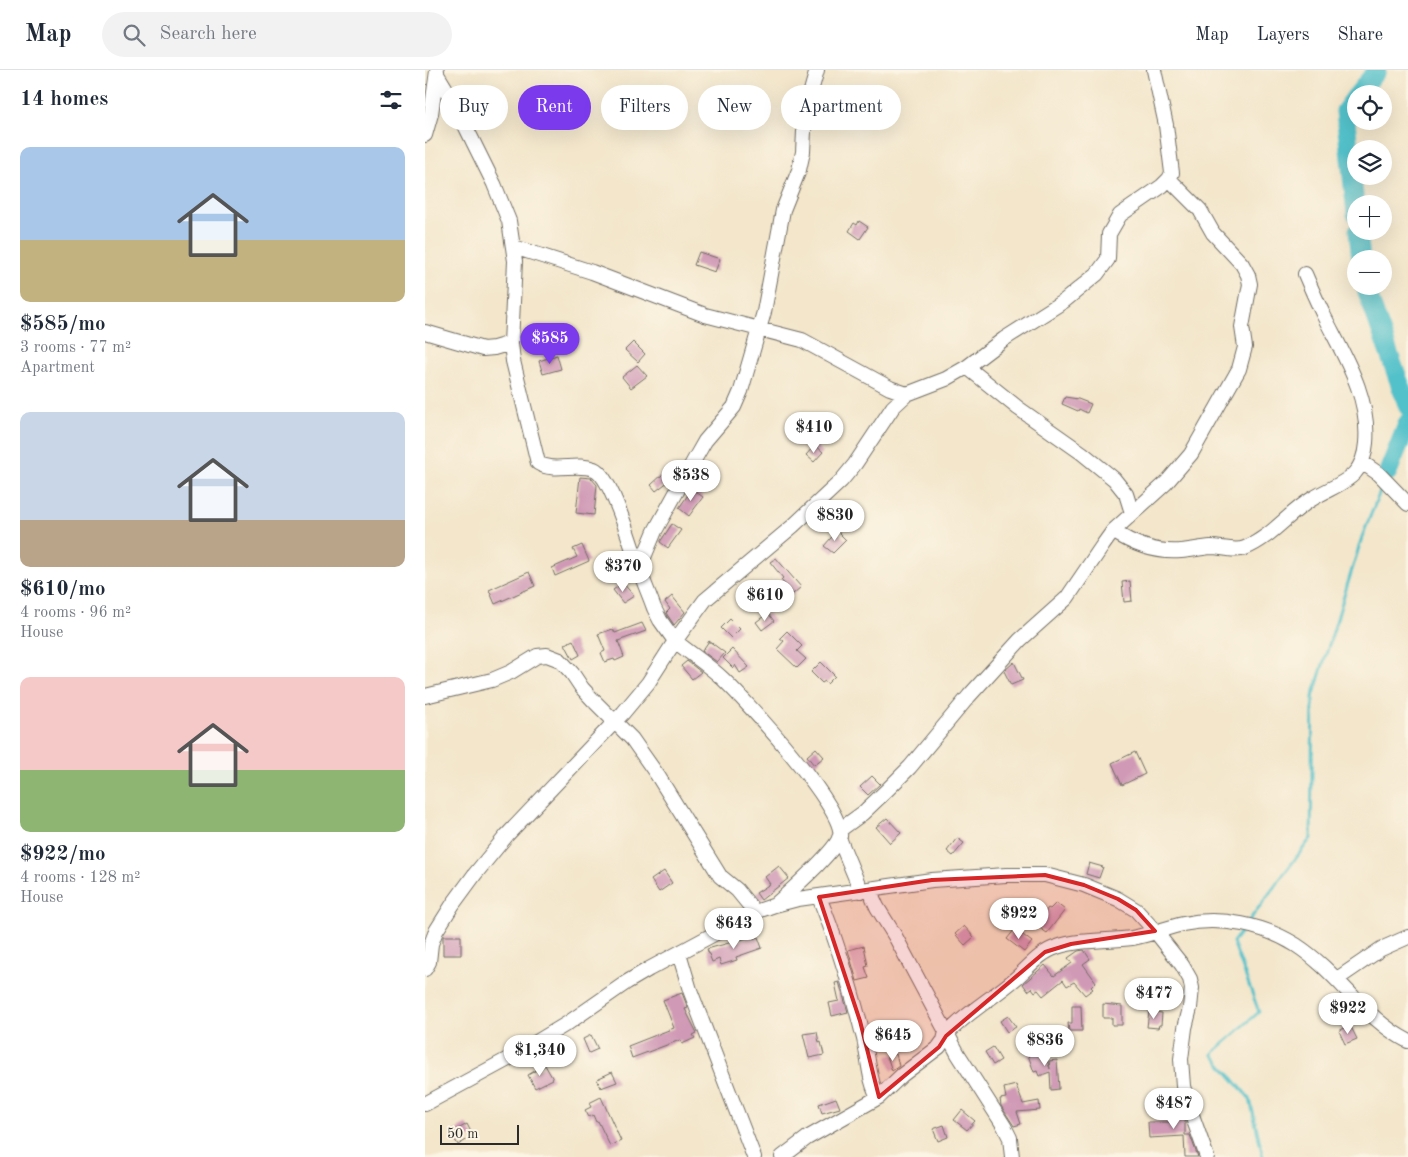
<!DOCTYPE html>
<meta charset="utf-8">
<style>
:root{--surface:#fff;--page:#f2f2f3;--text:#1f2937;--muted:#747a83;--line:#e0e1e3;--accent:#7c3aed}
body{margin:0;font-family:"Old Standard TT",serif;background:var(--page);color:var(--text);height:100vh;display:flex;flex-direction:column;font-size:19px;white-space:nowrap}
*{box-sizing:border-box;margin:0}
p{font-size:16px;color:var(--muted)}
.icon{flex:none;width:28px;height:28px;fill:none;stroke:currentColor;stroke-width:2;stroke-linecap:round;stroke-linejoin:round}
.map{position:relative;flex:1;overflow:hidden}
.details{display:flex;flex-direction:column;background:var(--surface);width:425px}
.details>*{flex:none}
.hud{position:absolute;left:15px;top:15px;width:475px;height:45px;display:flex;gap:10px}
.buttons{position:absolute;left:922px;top:15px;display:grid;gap:10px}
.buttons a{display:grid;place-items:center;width:45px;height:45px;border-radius:50%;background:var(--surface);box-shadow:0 5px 20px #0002;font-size:25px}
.scale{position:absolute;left:15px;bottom:12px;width:79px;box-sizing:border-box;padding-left:5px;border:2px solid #2b2b2b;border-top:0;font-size:14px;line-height:18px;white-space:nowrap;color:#2b2b2b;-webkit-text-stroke:4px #fcf5e5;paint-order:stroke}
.price{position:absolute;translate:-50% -42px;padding:0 11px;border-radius:18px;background:#fff;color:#222;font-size:16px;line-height:32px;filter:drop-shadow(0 1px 2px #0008)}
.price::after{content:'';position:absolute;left:50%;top:30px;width:15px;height:11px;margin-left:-8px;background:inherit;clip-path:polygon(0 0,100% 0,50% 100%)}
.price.selected{background:var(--accent);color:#fff}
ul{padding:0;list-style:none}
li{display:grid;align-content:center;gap:10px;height:265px;padding:0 20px}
li span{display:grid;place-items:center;height:155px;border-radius:10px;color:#555}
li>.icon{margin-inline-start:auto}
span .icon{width:90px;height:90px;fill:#fffc;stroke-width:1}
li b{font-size:21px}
h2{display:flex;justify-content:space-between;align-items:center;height:60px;padding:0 20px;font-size:21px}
.tag{padding:0 18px;border-radius:22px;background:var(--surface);box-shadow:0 5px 20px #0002;font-size:18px;line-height:45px}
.tag.selected{background:var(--accent);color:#fff}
header{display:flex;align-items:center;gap:30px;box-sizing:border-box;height:70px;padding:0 25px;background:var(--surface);border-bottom:1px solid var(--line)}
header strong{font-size:24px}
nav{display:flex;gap:28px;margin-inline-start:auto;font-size:18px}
.search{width:350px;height:45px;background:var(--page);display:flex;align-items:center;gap:12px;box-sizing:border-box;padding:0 18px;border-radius:28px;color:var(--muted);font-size:19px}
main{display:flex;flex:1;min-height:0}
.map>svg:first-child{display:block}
</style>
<header>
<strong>Map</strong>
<div class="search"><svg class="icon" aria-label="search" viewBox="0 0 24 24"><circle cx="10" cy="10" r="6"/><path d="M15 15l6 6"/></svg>Search here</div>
<nav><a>Map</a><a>Layers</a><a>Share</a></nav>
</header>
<main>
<section class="details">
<h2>14 homes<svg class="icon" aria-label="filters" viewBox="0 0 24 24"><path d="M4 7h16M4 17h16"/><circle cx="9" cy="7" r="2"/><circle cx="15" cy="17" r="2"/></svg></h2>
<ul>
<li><span style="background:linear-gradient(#a9c7e8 60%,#c2b280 0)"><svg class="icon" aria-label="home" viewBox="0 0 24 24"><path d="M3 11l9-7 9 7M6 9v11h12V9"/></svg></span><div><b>$585/mo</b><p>3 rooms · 77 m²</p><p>Apartment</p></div></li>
<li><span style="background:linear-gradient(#c9d6e8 70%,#b9a48a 0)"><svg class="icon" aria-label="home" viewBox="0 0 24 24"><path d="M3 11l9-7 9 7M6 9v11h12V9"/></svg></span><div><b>$610/mo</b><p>4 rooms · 96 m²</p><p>House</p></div></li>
<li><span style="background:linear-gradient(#f6c9c9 60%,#8fb573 0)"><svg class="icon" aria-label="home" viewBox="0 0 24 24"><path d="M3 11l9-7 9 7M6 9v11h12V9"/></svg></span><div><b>$922/mo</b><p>4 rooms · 128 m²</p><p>House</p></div></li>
</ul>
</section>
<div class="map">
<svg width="983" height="1087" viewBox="0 0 983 1087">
<rect width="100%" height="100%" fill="#fcf5e5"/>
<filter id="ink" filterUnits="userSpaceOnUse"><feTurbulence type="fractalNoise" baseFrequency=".02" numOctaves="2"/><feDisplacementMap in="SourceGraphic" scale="10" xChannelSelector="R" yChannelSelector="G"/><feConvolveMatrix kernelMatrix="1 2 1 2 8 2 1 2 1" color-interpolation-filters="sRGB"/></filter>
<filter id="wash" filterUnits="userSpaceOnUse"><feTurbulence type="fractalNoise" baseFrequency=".0096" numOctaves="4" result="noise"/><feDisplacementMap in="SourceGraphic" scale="20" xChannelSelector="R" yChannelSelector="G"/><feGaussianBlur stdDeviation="1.12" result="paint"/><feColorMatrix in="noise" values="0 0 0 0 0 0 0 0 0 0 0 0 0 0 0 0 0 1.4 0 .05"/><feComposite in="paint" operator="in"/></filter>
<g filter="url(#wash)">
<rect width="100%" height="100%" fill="#f3e6cb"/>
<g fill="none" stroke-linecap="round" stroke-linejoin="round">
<path stroke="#53c1ca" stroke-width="3" d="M 823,852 L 886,768 L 888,627 L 937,467 L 956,419
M 818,859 L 808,872 L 834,942 L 787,984 L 825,1029 L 838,1087"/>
<path stroke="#53c1ca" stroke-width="19" d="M 933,24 L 952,0
M 931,26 L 920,41 L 931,144
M 933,161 L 936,189
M 940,216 L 983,337
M 963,402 L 983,352"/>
</g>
<g id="blocks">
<path fill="#d09ab6" d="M 434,151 L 443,157 L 435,169 L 424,161 L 429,153 L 432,155 Z
M 274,182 L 295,189 L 290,202 L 269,195 Z
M 208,272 L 220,284 L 213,292 L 200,280 Z
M 132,285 L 136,299 L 118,304 L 114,291 Z
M 212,295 L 222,306 L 206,318 L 197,307 Z
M 640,327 L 653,329 L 666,334 L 662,343 L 654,339 L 653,341 L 637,334 Z
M 390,375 L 398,382 L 389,392 L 381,385 Z
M 238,404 L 244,411 L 231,421 L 226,415 Z
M 155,407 L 166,408 L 172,415 L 169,445 L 151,443 Z
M 267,419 L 278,427 L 264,446 L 254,438 Z
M 247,454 L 256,460 L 243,478 L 235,472 Z
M 412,461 L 421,470 L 408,483 L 399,476 Z
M 157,475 L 164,491 L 130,506 L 127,498 L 152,487 L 148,479 Z
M 351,488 L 376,517 L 368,524 L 356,510 L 358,508 L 345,492 Z
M 104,502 L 110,516 L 70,534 L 64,520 Z
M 705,511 L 707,531 L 699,532 L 697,512 Z
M 198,513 L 209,526 L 198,533 L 188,520 Z
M 247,526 L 260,542 L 249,555 L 241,543 L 245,539 L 240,532 Z
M 343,543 L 349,551 L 337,560 L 331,552 Z
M 305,549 L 315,559 L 306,568 L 296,558 Z
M 217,553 L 221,561 L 193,571 L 199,587 L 190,591 L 189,589 L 180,592 L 176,583 L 180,581 L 173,564 L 188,559 L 190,563 Z
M 362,561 L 377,576 L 372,581 L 381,589 L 372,598 L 352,579 L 359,571 L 355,568 Z
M 148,570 L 155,585 L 148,589 L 140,574 Z
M 284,571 L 300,583 L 292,592 L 277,581 Z
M 307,579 L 324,597 L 315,603 L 310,595 L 308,598 L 298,588 Z
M 262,591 L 276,602 L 267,609 L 256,596 Z
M 396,592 L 410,606 L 402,614 L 400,611 L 397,613 L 386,602 Z
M 589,592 L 598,610 L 586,615 L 579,601 Z
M 391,678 L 399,687 L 389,695 L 382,686 Z
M 710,682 L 720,704 L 697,715 L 687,693 Z
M 447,706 L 455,714 L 443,725 L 435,717 Z
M 462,748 L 476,763 L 465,773 L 451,757 Z
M 532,768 L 539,773 L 528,786 L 522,781 Z
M 664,793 L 678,797 L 674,808 L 661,804 Z
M 354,796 L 364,808 L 336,830 L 331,823 L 345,814 L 340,807 Z
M 239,801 L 247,813 L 234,822 L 226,810 Z
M 631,833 L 640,840 L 622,863 L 609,854 L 616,845 L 617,846 L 623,838 L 625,839 Z
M 539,856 L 549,867 L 540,875 L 530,864 Z
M 590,859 L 607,872 L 599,882 L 582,869 Z
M 18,866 L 36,866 L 36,885 L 18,885 Z
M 326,867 L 327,869 L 333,867 L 337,878 L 311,887 L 312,890 L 296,895 L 294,889 L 287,892 L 282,879 Z
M 439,876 L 443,896 L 440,897 L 444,908 L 432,911 L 423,880 Z
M 659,880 L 665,889 L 658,894 L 671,912 L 666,917 L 668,919 L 660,925 L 649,912 L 642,916 L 638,910 L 618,926 L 613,920 L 610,922 L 607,918 L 603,921 L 598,914 L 620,895 L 629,906 L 647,893 L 643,888 L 653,881 Z
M 414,912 L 423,942 L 407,946 L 404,933 L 414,931 L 410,913 Z
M 257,923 L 263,938 L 260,939 L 272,963 L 268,965 L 270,968 L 257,974 L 255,970 L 207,988 L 203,976 L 249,958 L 238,930 Z
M 678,934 L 697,936 L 697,955 L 687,955 L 687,948 L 678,948 Z
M 647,936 L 656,936 L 657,961 L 644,961 L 643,953 L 647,953 Z
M 724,941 L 737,943 L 736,955 L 734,955 L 733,958 L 722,957 Z
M 583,946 L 591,957 L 582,962 L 575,951 Z
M 925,955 L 932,969 L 920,974 L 914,961 Z
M 392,962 L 394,973 L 396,972 L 399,985 L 384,988 L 378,964 Z
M 166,965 L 173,979 L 164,983 L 158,969 Z
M 568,977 L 576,990 L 568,995 L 560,982 Z
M 618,979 L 625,999 L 624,991 L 632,990 L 634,1019 L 626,1020 L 625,1002 L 614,1006 L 612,1001 L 609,1002 L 603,985 Z
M 471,984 L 474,996 L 467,1001 L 462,986 Z
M 120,995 L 128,1009 L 110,1018 L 103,1005 Z
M 187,1002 L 192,1012 L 176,1018 L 172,1009 Z
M 591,1015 L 598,1034 L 614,1031 L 615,1040 L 592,1042 L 596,1054 L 589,1056 L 576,1036 L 575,1029 L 581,1028 L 579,1018 Z
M 176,1027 L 196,1071 L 185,1076 L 173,1051 L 171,1052 L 168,1045 L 164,1047 L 160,1040 L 166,1037 L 164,1033 Z
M 411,1028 L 415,1038 L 397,1043 L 394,1034 Z
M 753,1030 L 760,1052 L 760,1065 L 765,1065 L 773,1087 L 760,1087 L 759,1066 L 724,1068 L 723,1052 L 750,1052 L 744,1032 Z
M 537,1040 L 550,1051 L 542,1060 L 529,1050 Z
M 42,1054 L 48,1066 L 33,1075 L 26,1063 Z
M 519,1055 L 523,1067 L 513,1071 L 508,1059 Z"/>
</g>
</g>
<g filter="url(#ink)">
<use href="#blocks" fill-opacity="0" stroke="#716c63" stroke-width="1"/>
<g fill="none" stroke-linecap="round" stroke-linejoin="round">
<g stroke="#716c63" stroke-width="16">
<path id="minor" d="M 0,65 L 6,44 L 12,1
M 89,177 L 167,202 L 280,245 L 377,270 L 465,318 L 482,324
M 0,262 L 58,279 L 69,278 L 86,273
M 542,297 L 593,338 L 657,383 L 689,409 L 701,424 L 707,443
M 938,393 L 954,404 L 983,434
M 688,461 C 709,475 731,483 756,481 C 766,480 776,478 786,477 C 797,477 810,482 820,478 C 847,467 863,443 887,429 C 914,412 938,411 941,373 C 945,326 919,286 899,246 C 892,232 886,218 880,204
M 214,499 L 230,461 L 272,385 L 280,371 L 309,337 L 316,321 L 339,242 L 358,140 L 374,100 L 378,82 L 379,61 L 384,28 L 392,0
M 0,626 L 67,610 L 86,602 L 112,586 L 122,585 L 135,590 L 147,603 L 157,618 L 169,631 L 207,669 L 233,706 L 295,806 L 312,820 L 330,842
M 416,759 L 438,743 L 462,720 L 485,697 L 544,626 L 595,570 L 642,528 L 678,475 L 688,461 L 741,413 L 766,384 L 814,299 L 820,277 L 817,257 L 825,214 L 823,205 L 817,194 L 788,163 L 775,140 L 744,109
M 414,768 L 436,821
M 447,819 L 448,828 L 452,837 L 470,866 L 533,984 L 579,1056 L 585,1068 L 587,1087
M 394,827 C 412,871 426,918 438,965 C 443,981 444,1016 454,1027
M 350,835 C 364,822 411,781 415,766 C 421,739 320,630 298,609 C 283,595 266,584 250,571 L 280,530 L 368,456 L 416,411 L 430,394 L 468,337 L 482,324 L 521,309 L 542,297 L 579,269 L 639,231 L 672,204 L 683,189 L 684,164 L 695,145 L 737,116 L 744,109 L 747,103 L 741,55 L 729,0
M 254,883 L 265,920 L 329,1087
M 0,899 L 4,892 L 6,874 L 11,861 L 28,834 L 50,804 L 82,765 L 198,643 L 223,613 L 250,571 L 235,550 L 229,538 C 224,524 218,511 214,498 C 207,479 187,406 169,399 C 151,392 129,403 113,393 L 88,291 L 86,273 L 90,191 L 84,151 L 69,114 L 27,29 L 13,6
M 912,909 L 956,879 L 983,867
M 522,964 C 542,942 568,928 590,909 C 603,898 615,882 632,877 C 655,869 683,871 707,868 C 724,865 741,858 758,854 C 796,846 839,855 871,875 C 914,903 939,949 983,971
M 0,1034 L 85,988 L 143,953 L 202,912 L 224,899 L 330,842 L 350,835 L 373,829 L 507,810 L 581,805 L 620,805 L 659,815 L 693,829 L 711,840 L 730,861 L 757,895 L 765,909 L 767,918 L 765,938 L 760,958 L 756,989 L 758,1016 L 762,1031 L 782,1087
M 357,1087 L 382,1068 L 454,1027 L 477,1005 L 514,977 L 519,970 L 521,962"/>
</g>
<use href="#minor" stroke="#fff" stroke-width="14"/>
</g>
</g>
<path fill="#d62828" fill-opacity="0.2" stroke="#d62828" stroke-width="4" stroke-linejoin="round" d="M 620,805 L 659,815 L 693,829 L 711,840 L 730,861 L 646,874 L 620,882 L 521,966 L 514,977 L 454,1027 L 435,951 L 394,827 L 507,810 Z"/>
</svg>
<div class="buttons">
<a><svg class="icon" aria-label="locate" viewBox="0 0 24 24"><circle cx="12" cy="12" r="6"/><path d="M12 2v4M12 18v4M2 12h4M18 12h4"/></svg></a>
<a><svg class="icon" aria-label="layers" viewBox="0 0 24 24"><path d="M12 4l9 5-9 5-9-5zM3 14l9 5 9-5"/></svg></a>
<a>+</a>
<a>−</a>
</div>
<div class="scale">50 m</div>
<b class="price selected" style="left:125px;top:295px">$585</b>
<b class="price" style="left:389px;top:384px">$410</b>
<b class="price" style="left:266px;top:432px">$538</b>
<b class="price" style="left:410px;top:472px">$830</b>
<b class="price" style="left:198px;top:523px">$370</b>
<b class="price" style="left:340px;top:552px">$610</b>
<b class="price" style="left:594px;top:870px">$922</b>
<b class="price" style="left:309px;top:880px">$643</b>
<b class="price" style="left:729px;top:950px">$477</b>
<b class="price" style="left:923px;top:965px">$922</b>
<b class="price" style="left:468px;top:992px">$645</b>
<b class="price" style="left:620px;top:997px">$836</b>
<b class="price" style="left:115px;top:1007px">$1,340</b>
<b class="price" style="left:749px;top:1060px">$487</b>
<div class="hud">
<a class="tag">Buy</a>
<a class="tag selected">Rent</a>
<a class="tag">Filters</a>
<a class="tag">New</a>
<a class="tag">Apartment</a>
</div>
</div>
</main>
